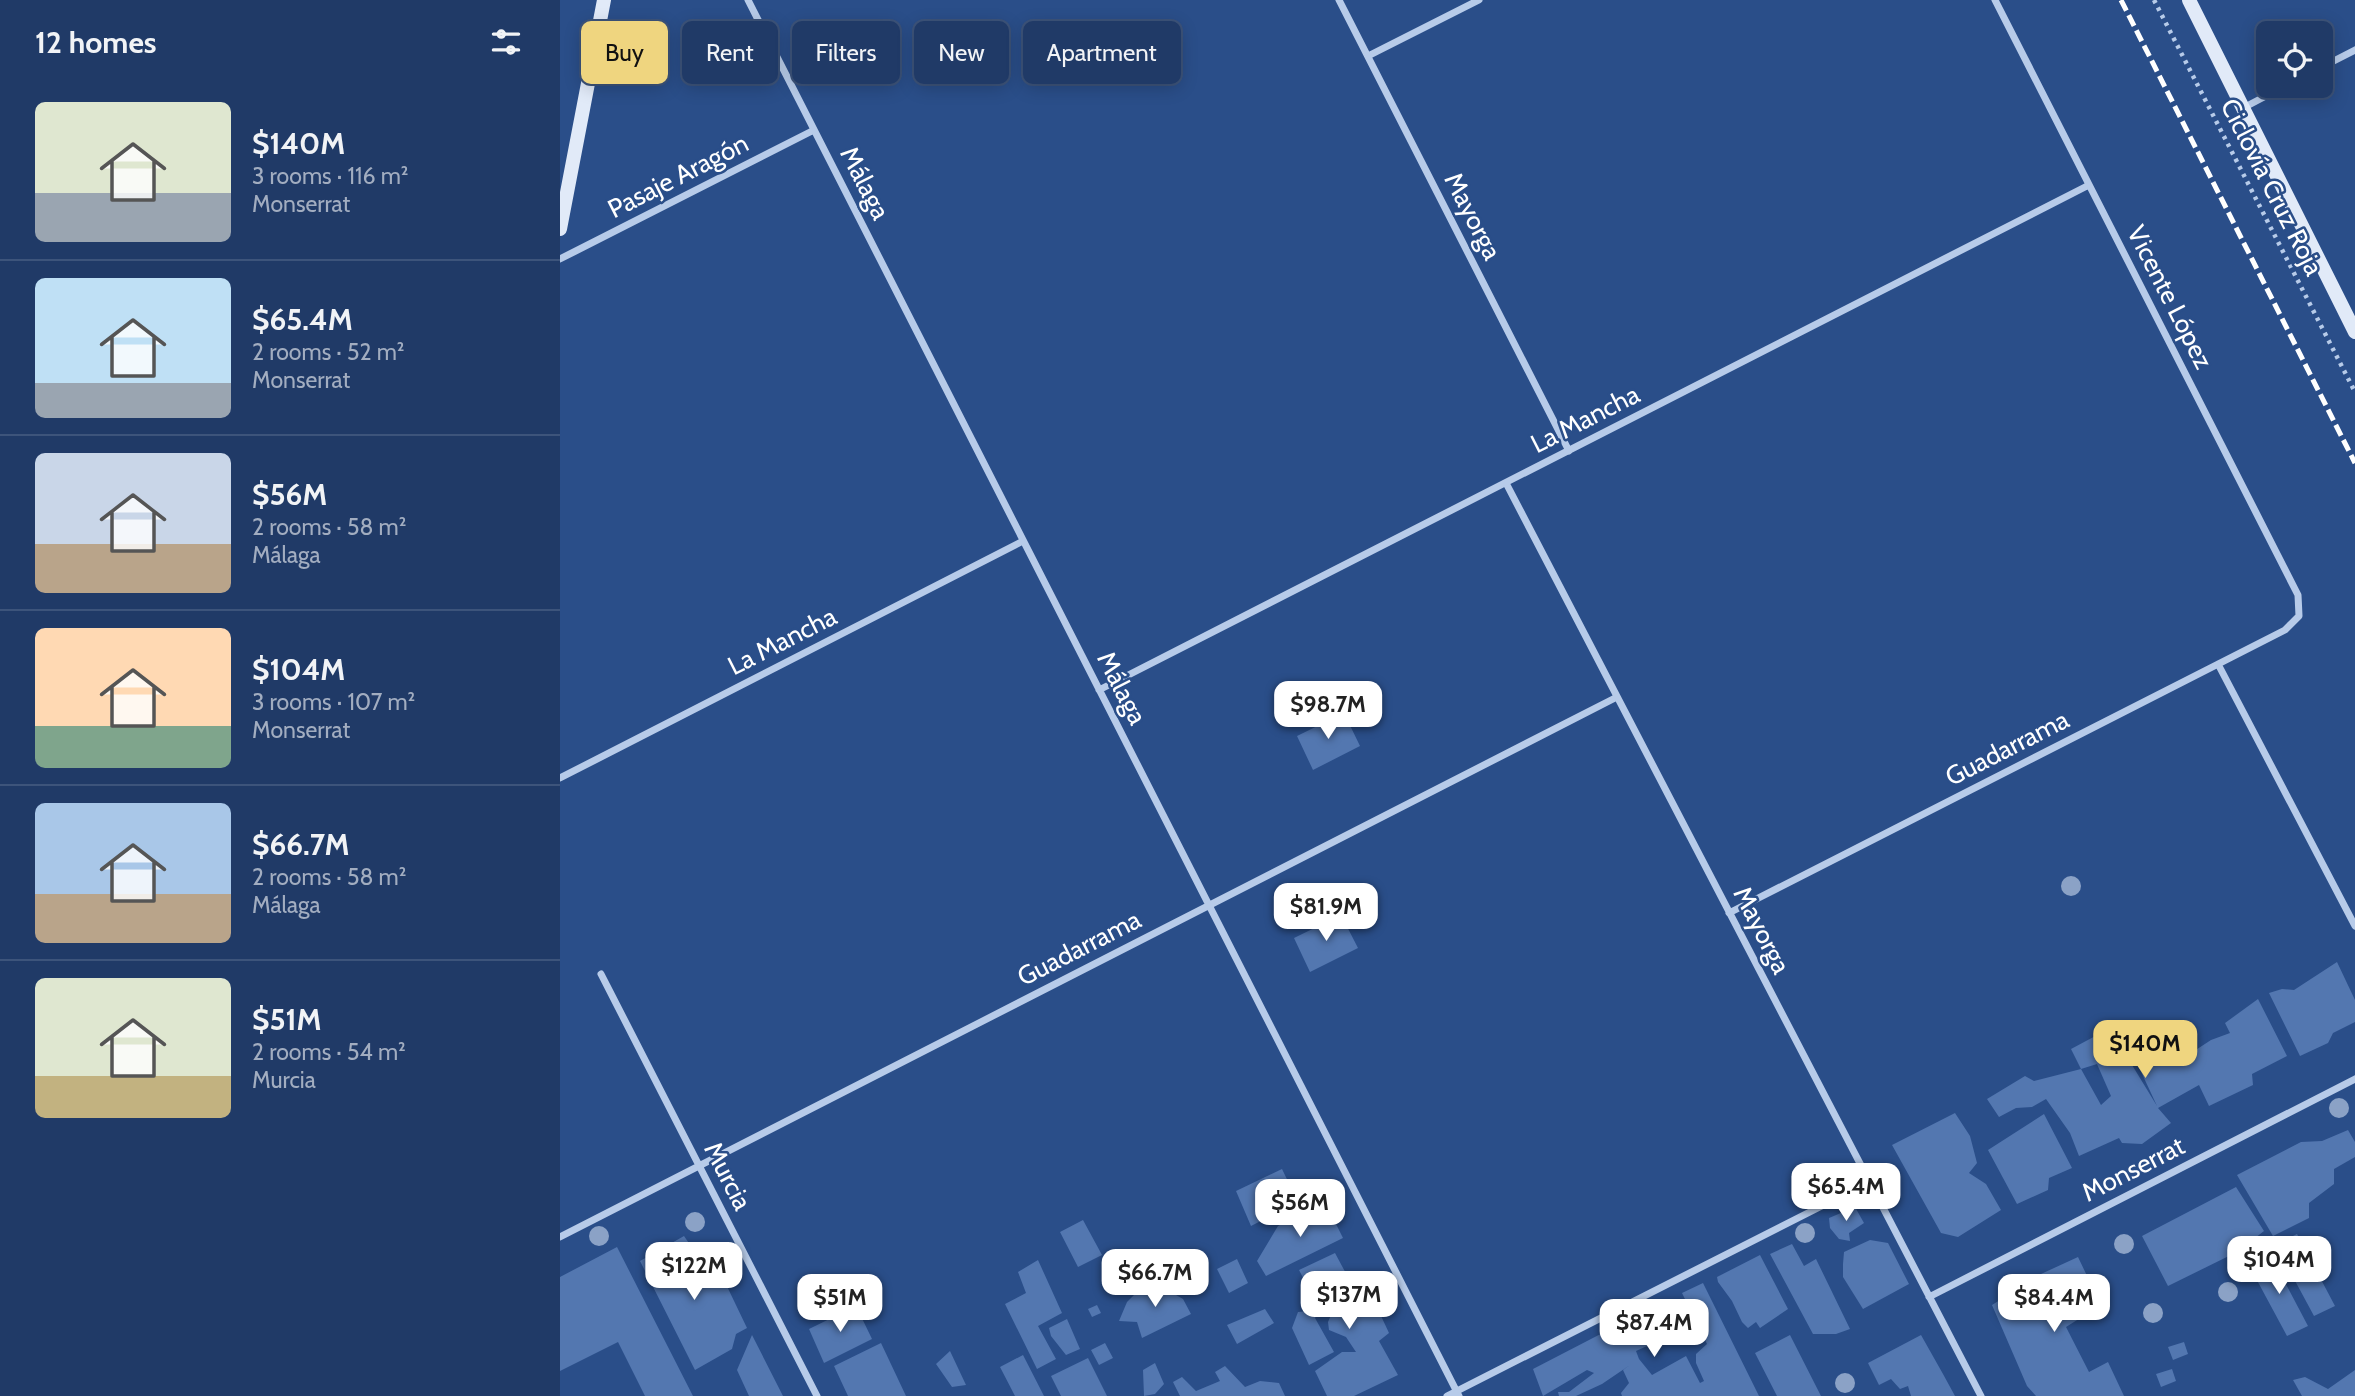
<!DOCTYPE html>
<meta charset="utf-8">
<style>
:root{--surface:#203a67;--page:#28416d;--text:#f1f3f6;--muted:#a2adc0;--line:#3d547b;--accent:#efd57f}
body{margin:0;font-family:Cabin,sans-serif;background:var(--page);color:var(--text);height:100vh;display:flex;flex-direction:column;font-size:26px;white-space:nowrap}
*{box-sizing:border-box;margin:0}
p{font-size:23px;color:var(--muted)}
.icon{flex:none;width:38px;height:38px;fill:none;stroke:currentColor;stroke-width:2;stroke-linecap:round;stroke-linejoin:round}
.map{position:relative;flex:1;overflow:hidden}
.drawer{display:flex;flex-direction:column;background:var(--surface);width:560px}
.drawer>*{flex:none}
.banner{position:absolute;left:21px;top:21px;width:665px;height:63px;display:flex;gap:14px}
.controls{position:absolute;left:1696px;top:21px;display:grid;gap:14px}
.controls a{display:grid;place-items:center;width:77px;height:77px;border-radius:10px;background:var(--surface);box-shadow:0 4px 18px #0003,0 0 0 2px var(--line);font-size:35px}
.price{position:absolute;translate:-50% -60px;padding:0 16px;border-radius:14px;background:#fff;color:#222;font-size:23px;line-height:46px;filter:drop-shadow(0 2px 4px #0008)}
.price::after{content:'';position:absolute;left:50%;top:42px;width:21px;height:16px;margin-left:-10px;background:inherit;clip-path:polygon(0 0,100% 0,50% 100%)}
.price.current{background:var(--accent);color:#111}
ul{padding:0;list-style:none}
li{display:flex;align-items:center;gap:21px;height:175px;padding:0 35px}
li+li{border-top:2px solid var(--line)}
li span{display:grid;place-items:center;flex:none;width:196px;height:140px;border-radius:10px;color:#555}
li>.icon{margin-inline-start:auto}
span .icon{width:84px;height:84px;fill:#fffc;stroke-width:1}
li b{font-size:30px}
h2{display:flex;justify-content:space-between;align-items:center;height:84px;padding:0 35px;font-size:30px}
.tag{padding:0 24px;border-radius:10px;background:var(--surface);box-shadow:0 4px 18px #0003,0 0 0 2px var(--line);font-size:24px;line-height:63px}
.tag.current{background:var(--accent);color:#111}
main{display:flex;flex:1;min-height:0}
.map>svg:first-child{display:block}
</style>
<main>
<section class="drawer">
<h2>12 homes<svg class="icon" aria-label="filters" viewBox="0 0 24 24"><path d="M4 7h16M4 17h16"/><circle cx="9" cy="7" r="2"/><circle cx="15" cy="17" r="2"/></svg></h2>
<ul>
<li><span style="background:linear-gradient(#dfe7d0 65%,#9aa5b1 0)"><svg class="icon" aria-label="home" viewBox="0 0 24 24"><path d="M3 11l9-7 9 7M6 9v11h12V9"/></svg></span><div><b>$140M</b><p>3 rooms · 116 m²</p><p>Monserrat</p></div></li>
<li><span style="background:linear-gradient(#bfe0f5 75%,#9aa5b1 0)"><svg class="icon" aria-label="home" viewBox="0 0 24 24"><path d="M3 11l9-7 9 7M6 9v11h12V9"/></svg></span><div><b>$65.4M</b><p>2 rooms · 52 m²</p><p>Monserrat</p></div></li>
<li><span style="background:linear-gradient(#c9d6e8 65%,#b9a48a 0)"><svg class="icon" aria-label="home" viewBox="0 0 24 24"><path d="M3 11l9-7 9 7M6 9v11h12V9"/></svg></span><div><b>$56M</b><p>2 rooms · 58 m²</p><p>Málaga</p></div></li>
<li><span style="background:linear-gradient(#ffd9b3 70%,#7fa58c 0)"><svg class="icon" aria-label="home" viewBox="0 0 24 24"><path d="M3 11l9-7 9 7M6 9v11h12V9"/></svg></span><div><b>$104M</b><p>3 rooms · 107 m²</p><p>Monserrat</p></div></li>
<li><span style="background:linear-gradient(#a9c7e8 65%,#b9a48a 0)"><svg class="icon" aria-label="home" viewBox="0 0 24 24"><path d="M3 11l9-7 9 7M6 9v11h12V9"/></svg></span><div><b>$66.7M</b><p>2 rooms · 58 m²</p><p>Málaga</p></div></li>
<li><span style="background:linear-gradient(#dfe7d0 70%,#c2b280 0)"><svg class="icon" aria-label="home" viewBox="0 0 24 24"><path d="M3 11l9-7 9 7M6 9v11h12V9"/></svg></span><div><b>$51M</b><p>2 rooms · 54 m²</p><p>Murcia</p></div></li>
</ul>
</section>
<div class="map">
<svg width="1795" height="1396" viewBox="0 0 1795 1396">
<rect width="100%" height="100%" fill="#2a4e89"/>
<path fill="#5377b0" fill-rule="evenodd" d="M 784,713 L 800,746 L 753,770 L 737,736 Z
M 781,915 L 798,948 L 750,972 L 734,938 Z
M 1777,962 L 1795,1000 L 1795,1022 L 1773,1033 L 1768,1043 L 1740,1056 L 1709,993 L 1722,989 L 1734,990 Z
M 1698,999 L 1727,1056 L 1692,1074 L 1693,1085 L 1649,1106 L 1639,1085 L 1598,1108 L 1611,1123 L 1582,1144 L 1562,1143 L 1559,1138 L 1519,1156 L 1510,1133 L 1486,1099 L 1472,1107 L 1456,1108 L 1439,1117 L 1427,1099 L 1465,1076 L 1474,1081 L 1521,1069 L 1511,1049 L 1541,1033 L 1555,1037 L 1597,1106 L 1564,1035 L 1586,1024 L 1601,1040 L 1612,1038 L 1625,1057 L 1651,1040 L 1670,1033 L 1665,1023 ZM 1537,1064 L 1551,1096 L 1541,1105 L 1521,1069 Z
M 1395,1113 L 1410,1136 L 1417,1163 L 1409,1173 L 1426,1184 L 1441,1210 L 1398,1237 L 1381,1233 L 1332,1145 Z
M 1484,1114 L 1512,1168 L 1489,1178 L 1488,1190 L 1457,1204 L 1428,1150 Z
M 1788,1130 L 1795,1142 L 1795,1157 L 1774,1169 L 1774,1184 L 1749,1203 L 1749,1218 L 1713,1236 L 1677,1175 L 1741,1142 L 1762,1141 Z
M 722,1169 L 738,1202 L 691,1226 L 676,1191 Z
M 1676,1187 L 1704,1231 L 1677,1252 L 1608,1286 L 1582,1236 Z
M 765,1202 L 783,1238 L 706,1276 L 697,1261 L 718,1226 Z
M 1295,1207 L 1304,1223 L 1289,1233 L 1290,1241 L 1279,1239 L 1270,1228 L 1269,1218 Z
M 523,1220 L 542,1255 L 518,1267 L 500,1232 Z
M 1737,1234 L 1775,1306 L 1754,1316 L 1719,1251 L 1729,1238 Z
M 124,1236 L 150,1274 L 163,1278 L 187,1328 L 176,1334 L 172,1349 L 135,1370 L 80,1261 Z
M 1310,1240 L 1328,1243 L 1349,1284 L 1303,1309 L 1283,1277 L 1283,1264 L 1284,1252 Z
M 1232,1244 L 1244,1266 L 1256,1259 L 1290,1329 L 1276,1334 L 1253,1334 L 1210,1254 Z
M 57,1247 L 133,1396 L 85,1396 L 58,1342 L 0,1371 L 0,1277 Z
M 775,1253 L 797,1294 L 808,1288 L 829,1333 L 819,1341 L 838,1375 L 794,1396 L 767,1396 L 755,1371 L 782,1352 L 796,1352 L 786,1337 L 769,1330 L 768,1322 L 774,1308 L 760,1310 L 739,1270 Z
M 1710,1254 L 1748,1326 L 1727,1336 L 1692,1271 L 1703,1258 Z
M 1200,1255 L 1228,1309 L 1200,1328 L 1196,1322 L 1188,1328 L 1182,1322 L 1172,1301 L 1158,1282 L 1157,1277 Z
M 1518,1257 L 1541,1305 L 1506,1327 L 1529,1372 L 1548,1362 L 1564,1396 L 1476,1396 L 1467,1386 L 1432,1305 L 1481,1274 Z
M 677,1259 L 688,1283 L 669,1293 L 657,1269 Z
M 478,1260 L 502,1313 L 478,1326 L 496,1359 L 477,1369 L 445,1304 L 466,1293 L 458,1272 Z
M 604,1280 L 616,1295 L 623,1299 L 631,1314 L 582,1338 L 577,1322 L 559,1321 L 567,1302 L 575,1294 Z
M 1143,1283 L 1199,1396 L 1062,1396 L 1061,1393 L 1069,1383 L 1063,1370 L 1070,1365 L 1042,1384 L 1016,1396 L 999,1396 L 998,1392 L 1009,1392 L 1034,1373 L 1027,1370 L 983,1396 L 973,1369 L 1085,1311 L 1116,1333 L 1076,1351 L 1079,1359 L 1092,1375 L 1126,1356 L 1140,1383 L 1144,1381 L 1136,1363 L 1136,1354 L 1147,1344 L 1122,1293 Z
M 537,1305 L 541,1313 L 532,1317 L 528,1309 Z
M 296,1306 L 312,1339 L 264,1363 L 249,1329 Z
M 705,1309 L 714,1323 L 677,1344 L 667,1325 Z
M 760,1310 L 755,1318 L 774,1352 L 749,1365 L 732,1328 L 738,1312 Z
M 507,1319 L 520,1349 L 506,1355 L 491,1336 L 489,1328 Z
M 192,1335 L 223,1396 L 189,1396 L 177,1370 Z
M 1230,1335 L 1261,1396 L 1217,1396 L 1195,1353 Z
M 1361,1335 L 1383,1374 L 1395,1396 L 1351,1396 L 1348,1386 L 1340,1389 L 1331,1379 L 1319,1385 L 1308,1363 Z
M 1624,1342 L 1628,1354 L 1613,1360 L 1608,1347 Z
M 321,1343 L 346,1396 L 288,1396 L 274,1366 Z
M 545,1343 L 553,1358 L 539,1365 L 531,1350 Z
M 390,1351 L 406,1385 L 392,1387 L 376,1364 Z
M 463,1355 L 484,1396 L 455,1396 L 440,1367 Z
M 528,1358 L 547,1396 L 501,1396 L 491,1376 Z
M 595,1363 L 604,1384 L 595,1394 L 584,1396 L 583,1370 Z
M 665,1366 L 685,1387 L 700,1381 L 719,1383 L 725,1396 L 620,1396 L 613,1382 L 622,1377 L 636,1391 L 660,1381 L 655,1372 Z
M 1612,1369 L 1616,1381 L 1601,1387 L 1596,1374 Z
M 1795,1370 L 1795,1396 L 1742,1396 L 1733,1380 L 1745,1377 L 1768,1389 Z"/>
<g fill="none" stroke-linecap="round" stroke-linejoin="round">
<path stroke="#b7cbe9" stroke-width="4.5" stroke-dasharray="3.5 5" stroke-linecap="butt" d="M 1594,0 L 1795,392"/>
<path stroke="#b7cbe9" stroke-width="7" d="M 188,0 L 899,1396
M 779,0 L 1009,451
M 808,56 L 919,0
M 1760,68 L 1795,50
M 1683,108 L 1725,86
M 0,259 L 254,130
M 946,483 L 1421,1396
M 1658,664 L 1795,926
M 539,690 L 1529,185
M 0,778 L 463,541
M 1169,913 L 1725,630 L 1739,616 L 1738,595 L 1435,0
M 41,974 L 257,1396
M 0,1237 L 1057,697
M 1369,1297 L 1795,1079
M 887,1396 L 1309,1182"/>
<path stroke="#e1eaf8" stroke-width="14" d="M 1629,0 L 1795,332
M 0,229 L 44,0"/>
<path stroke="#fff" stroke-width="5" stroke-dasharray="12 5" stroke-linecap="butt" d="M 1561,0 L 1795,463"/>
</g>
<g fill="#8ba2c6">
<circle cx="1511" cy="886" r="10"/>
<circle cx="1779" cy="1108" r="10"/>
<circle cx="135" cy="1222" r="10"/>
<circle cx="1245" cy="1233" r="10"/>
<circle cx="39" cy="1236" r="10"/>
<circle cx="1564" cy="1244" r="10"/>
<circle cx="1668" cy="1292" r="10"/>
<circle cx="1593" cy="1313" r="10"/>
<circle cx="1285" cy="1383" r="10"/>
</g>
<g text-anchor="middle" dominant-baseline="central" stroke-width="5" stroke-linejoin="round" paint-order="stroke">
<g font-size="26" fill="#fff" stroke="#2a4e89">
<text transform="translate(118 176) rotate(-27)">Pasaje Aragón</text>
<text transform="translate(305 183) rotate(63)">Málaga</text>
<text transform="translate(1712 187) rotate(63)">Ciclovía Cruz Roja</text>
<text transform="translate(913 216) rotate(63)">Mayorga</text>
<text transform="translate(1610 297) rotate(63)">Vicente López</text>
<text transform="translate(1025 419) rotate(-27)">La Mancha</text>
<text transform="translate(222 641) rotate(-27)">La Mancha</text>
<text transform="translate(562 688) rotate(63)">Málaga</text>
<text transform="translate(1447 748) rotate(-27)">Guadarrama</text>
<text transform="translate(1202 930) rotate(63)">Mayorga</text>
<text transform="translate(519 948) rotate(-27)">Guadarrama</text>
<text transform="translate(1573 1169) rotate(-27)">Monserrat</text>
<text transform="translate(168 1176) rotate(63)">Murcia</text>
</g>
</g>
</svg>
<div class="controls">
<a><svg class="icon" aria-label="locate" viewBox="0 0 24 24"><circle cx="12" cy="12" r="6"/><path d="M12 2v4M12 18v4M2 12h4M18 12h4"/></svg></a>
</div>
<b class="price" style="left:768px;top:741px">$98.7M</b>
<b class="price" style="left:766px;top:943px">$81.9M</b>
<b class="price current" style="left:1585px;top:1080px">$140M</b>
<b class="price" style="left:1286px;top:1223px">$65.4M</b>
<b class="price" style="left:740px;top:1239px">$56M</b>
<b class="price" style="left:1719px;top:1296px">$104M</b>
<b class="price" style="left:134px;top:1302px">$122M</b>
<b class="price" style="left:595px;top:1309px">$66.7M</b>
<b class="price" style="left:789px;top:1331px">$137M</b>
<b class="price" style="left:280px;top:1334px">$51M</b>
<b class="price" style="left:1494px;top:1334px">$84.4M</b>
<b class="price" style="left:1094px;top:1359px">$87.4M</b>
<div class="banner">
<a class="tag current">Buy</a>
<a class="tag">Rent</a>
<a class="tag">Filters</a>
<a class="tag">New</a>
<a class="tag">Apartment</a>
</div>
</div>
</main>
